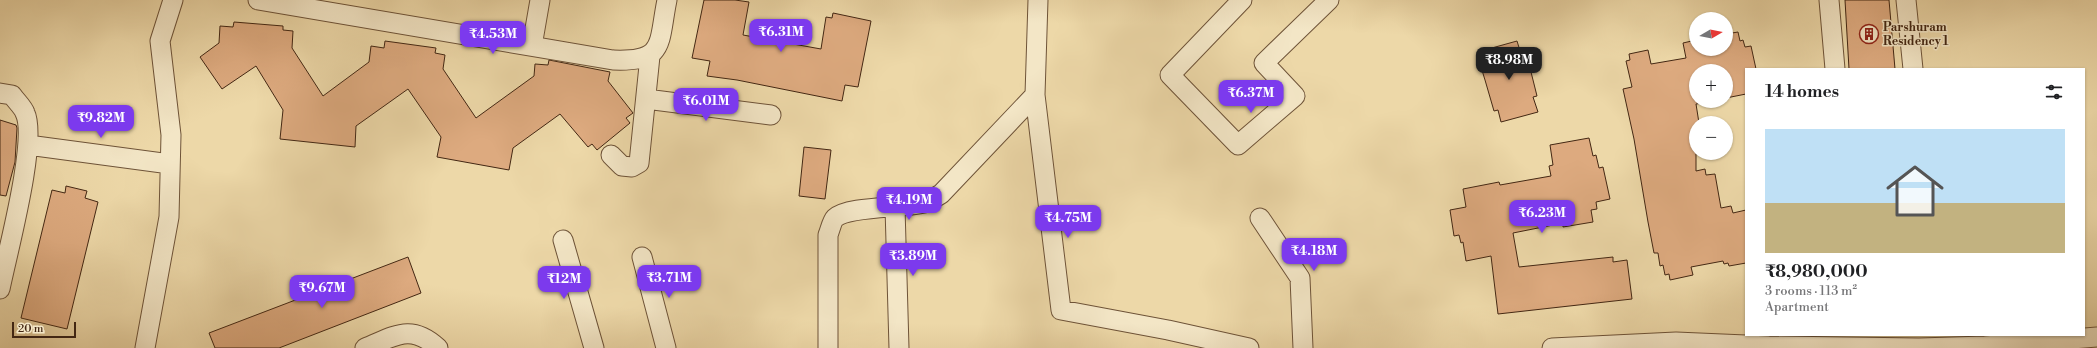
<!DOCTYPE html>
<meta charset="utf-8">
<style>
:root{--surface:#fff;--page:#f2f2f2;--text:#202124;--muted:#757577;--line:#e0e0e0;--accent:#7c3aed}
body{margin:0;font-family:"Libre Bodoni",serif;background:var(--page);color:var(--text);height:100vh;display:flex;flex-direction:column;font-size:15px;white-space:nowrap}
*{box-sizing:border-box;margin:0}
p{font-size:13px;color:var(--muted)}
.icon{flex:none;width:22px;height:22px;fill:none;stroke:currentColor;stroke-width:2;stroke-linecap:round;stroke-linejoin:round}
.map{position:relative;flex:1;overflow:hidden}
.details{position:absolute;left:1745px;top:68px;width:340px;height:268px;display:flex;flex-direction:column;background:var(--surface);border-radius:0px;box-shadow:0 1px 3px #0004}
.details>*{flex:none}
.needle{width:26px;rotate:80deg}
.tools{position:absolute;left:1689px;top:12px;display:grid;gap:8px}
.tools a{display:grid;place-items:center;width:44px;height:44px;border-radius:50%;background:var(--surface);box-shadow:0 1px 3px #0004;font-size:20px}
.scale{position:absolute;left:12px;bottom:10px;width:64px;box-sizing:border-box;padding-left:4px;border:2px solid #432713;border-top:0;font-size:11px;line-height:14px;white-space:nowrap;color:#432713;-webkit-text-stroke:3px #f3e6c6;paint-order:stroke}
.price{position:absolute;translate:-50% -34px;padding:0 9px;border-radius:8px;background:var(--accent);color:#fff;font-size:13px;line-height:26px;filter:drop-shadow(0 1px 2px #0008)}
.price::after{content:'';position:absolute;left:50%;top:24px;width:12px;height:9px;margin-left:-6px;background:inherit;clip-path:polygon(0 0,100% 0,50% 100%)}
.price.active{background:#222;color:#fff}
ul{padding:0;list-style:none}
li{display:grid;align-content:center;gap:8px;height:212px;padding:0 20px}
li+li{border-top:1px solid var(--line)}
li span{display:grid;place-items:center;height:124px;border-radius:0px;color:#555}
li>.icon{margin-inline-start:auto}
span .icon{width:72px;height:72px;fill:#fffc;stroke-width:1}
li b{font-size:17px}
h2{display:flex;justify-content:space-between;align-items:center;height:48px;padding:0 20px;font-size:17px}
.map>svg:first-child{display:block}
</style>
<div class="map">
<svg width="2097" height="348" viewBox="0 0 2097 348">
<rect width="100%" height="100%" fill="#edd8a8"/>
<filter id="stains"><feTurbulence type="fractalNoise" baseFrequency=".005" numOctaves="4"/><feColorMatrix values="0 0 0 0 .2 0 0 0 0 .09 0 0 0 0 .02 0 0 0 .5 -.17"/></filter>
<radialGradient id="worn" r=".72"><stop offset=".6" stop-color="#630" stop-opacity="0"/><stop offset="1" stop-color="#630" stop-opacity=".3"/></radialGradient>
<path fill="#ddaa7f" stroke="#432713" d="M 704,0 L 735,0 L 749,2 L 743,35 L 821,49 L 826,17 L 832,18 L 833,13 L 871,21 L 858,87 L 845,85 L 842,101 L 737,80 L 707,76 L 710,61 L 692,58 Z
M 1845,0 L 1889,0 L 1895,69 L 1849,69 Z
M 234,22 L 283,26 L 283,30 L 293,31 L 292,48 L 323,96 L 369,62 L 371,46 L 384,48 L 385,41 L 436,48 L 435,53 L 445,55 L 443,69 L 476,118 L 534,76 L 535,64 L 548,65 L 549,60 L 610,72 L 608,81 L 633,113 L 626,118 L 630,123 L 597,150 L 592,144 L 588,147 L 560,114 L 513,148 L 509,170 L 437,157 L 441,137 L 408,89 L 356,126 L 355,147 L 280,139 L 283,110 L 256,66 L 222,89 L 200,57 L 219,43 L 220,26 L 233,27 Z
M 1738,32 L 1740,41 L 1743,40 L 1745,47 L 1751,46 L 1756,69 L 1746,69 L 1746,94 L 1726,98 L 1726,71 L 1696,71 L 1696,101 L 1710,102 L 1696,104 L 1699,123 L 1696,123 L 1696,171 L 1705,169 L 1706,175 L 1715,174 L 1721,208 L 1731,206 L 1733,213 L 1746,210 L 1746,263 L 1729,266 L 1728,263 L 1724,264 L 1723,261 L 1691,267 L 1693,275 L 1670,280 L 1669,274 L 1665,275 L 1663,265 L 1660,266 L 1658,253 L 1654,253 L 1648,222 L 1634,139 L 1623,89 L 1632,87 L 1626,61 L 1630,60 L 1629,54 L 1648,50 L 1651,64 L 1686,58 L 1683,43 L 1696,40 L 1696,49 L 1726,49 L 1726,34 Z
M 1517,41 L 1521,54 L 1526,52 L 1537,96 L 1533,97 L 1538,112 L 1501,122 L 1498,110 L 1494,111 L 1485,80 L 1481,67 L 1486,66 L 1481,51 Z
M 0,120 L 16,125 L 17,128 L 15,162 L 6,196 L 0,195 Z
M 1589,138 L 1593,156 L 1596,155 L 1599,168 L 1603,167 L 1610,199 L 1596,202 L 1597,209 L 1591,210 L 1593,222 L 1563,227 L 1563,223 L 1513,233 L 1519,267 L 1613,257 L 1613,262 L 1627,260 L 1632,299 L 1498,314 L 1491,256 L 1466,261 L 1463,242 L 1461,243 L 1459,235 L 1454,236 L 1450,210 L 1466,207 L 1463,189 L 1499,182 L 1500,185 L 1551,176 L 1549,166 L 1553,165 L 1550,145 Z
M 804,147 L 831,150 L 825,199 L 799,196 Z
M 66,186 L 87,191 L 85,198 L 98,202 L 67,329 L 21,318 L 52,190 L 65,193 Z
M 408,257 L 421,293 L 279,348 L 215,348 L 209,333 Z"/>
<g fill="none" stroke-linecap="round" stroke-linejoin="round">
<g stroke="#6e5338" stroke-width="21">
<path id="minor" d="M 258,0 L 613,60 C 666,62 658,44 667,0
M 1038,0 L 1035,95 L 1061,310 L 1168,330 L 1249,348
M 1242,0 L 1170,75 L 1238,145 L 1295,96 L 1264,63 L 1329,0
M 1829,0 L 1835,69
M 1906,0 L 1913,69
M 532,46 L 540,0
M 0,93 L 12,95 C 16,101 23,107 25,113 C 38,140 7,254 0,289
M 646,99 L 771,115
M 28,145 L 170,164
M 611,155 L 622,166 L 632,167 L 639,163 L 650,56
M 895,207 L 899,348
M 1260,218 L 1300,278 L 1303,348
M 563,240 L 594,348
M 642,257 L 666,348
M 145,348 L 169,217 L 171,135 L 160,41 L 173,0
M 365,348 C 395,336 411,323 438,348
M 828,348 L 828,235 C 830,230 832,221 835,218 C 849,205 907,209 928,202 C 932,200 937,196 941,194 L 1035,95
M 1552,348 L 1676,342 L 1769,346 L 1919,348 L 1985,346 L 2097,337"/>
</g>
<use href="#minor" stroke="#f3e6c6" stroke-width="19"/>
</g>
<defs>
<g id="building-ring" transform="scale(1)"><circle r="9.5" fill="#f3e6c6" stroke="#8f2418" stroke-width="1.5"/><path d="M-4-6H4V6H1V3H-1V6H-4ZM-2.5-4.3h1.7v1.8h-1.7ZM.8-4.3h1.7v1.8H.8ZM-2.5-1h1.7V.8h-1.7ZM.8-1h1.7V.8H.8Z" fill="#8f2418"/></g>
</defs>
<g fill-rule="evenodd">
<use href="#building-ring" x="1869" y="34"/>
</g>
<g text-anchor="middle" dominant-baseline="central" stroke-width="3" stroke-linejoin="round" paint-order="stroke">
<g font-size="12" font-weight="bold" fill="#432713" stroke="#f3e6c6" text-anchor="start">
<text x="1883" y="27">Parshuram<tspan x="1883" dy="14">Residency 1</tspan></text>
</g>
</g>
<rect width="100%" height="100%" filter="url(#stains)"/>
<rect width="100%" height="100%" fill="url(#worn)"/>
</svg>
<div class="tools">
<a><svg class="needle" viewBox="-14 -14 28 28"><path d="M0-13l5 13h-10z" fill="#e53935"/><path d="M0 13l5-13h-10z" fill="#757577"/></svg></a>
<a>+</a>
<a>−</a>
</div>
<div class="scale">20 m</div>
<b class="price" style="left:781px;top:53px">₹6.31M</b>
<b class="price" style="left:493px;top:55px">₹4.53M</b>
<b class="price active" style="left:1509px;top:81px">₹8.98M</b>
<b class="price" style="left:1251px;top:114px">₹6.37M</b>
<b class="price" style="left:706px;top:122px">₹6.01M</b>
<b class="price" style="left:101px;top:139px">₹9.82M</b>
<b class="price" style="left:909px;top:221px">₹4.19M</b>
<b class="price" style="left:1542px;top:234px">₹6.23M</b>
<b class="price" style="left:1068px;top:239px">₹4.75M</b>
<b class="price" style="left:1314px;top:272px">₹4.18M</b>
<b class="price" style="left:913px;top:277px">₹3.89M</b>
<b class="price" style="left:669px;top:299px">₹3.71M</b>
<b class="price" style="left:564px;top:300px">₹12M</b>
<b class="price" style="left:322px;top:309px">₹9.67M</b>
<section class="details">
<h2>14 homes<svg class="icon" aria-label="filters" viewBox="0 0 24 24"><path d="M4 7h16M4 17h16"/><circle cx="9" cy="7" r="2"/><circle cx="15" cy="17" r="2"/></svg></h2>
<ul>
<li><span style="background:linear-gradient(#bfe0f5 60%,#c2b280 0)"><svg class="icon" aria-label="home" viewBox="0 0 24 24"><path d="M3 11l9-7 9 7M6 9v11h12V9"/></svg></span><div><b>₹8,980,000</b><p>3 rooms · 113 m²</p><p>Apartment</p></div></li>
</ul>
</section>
</div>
